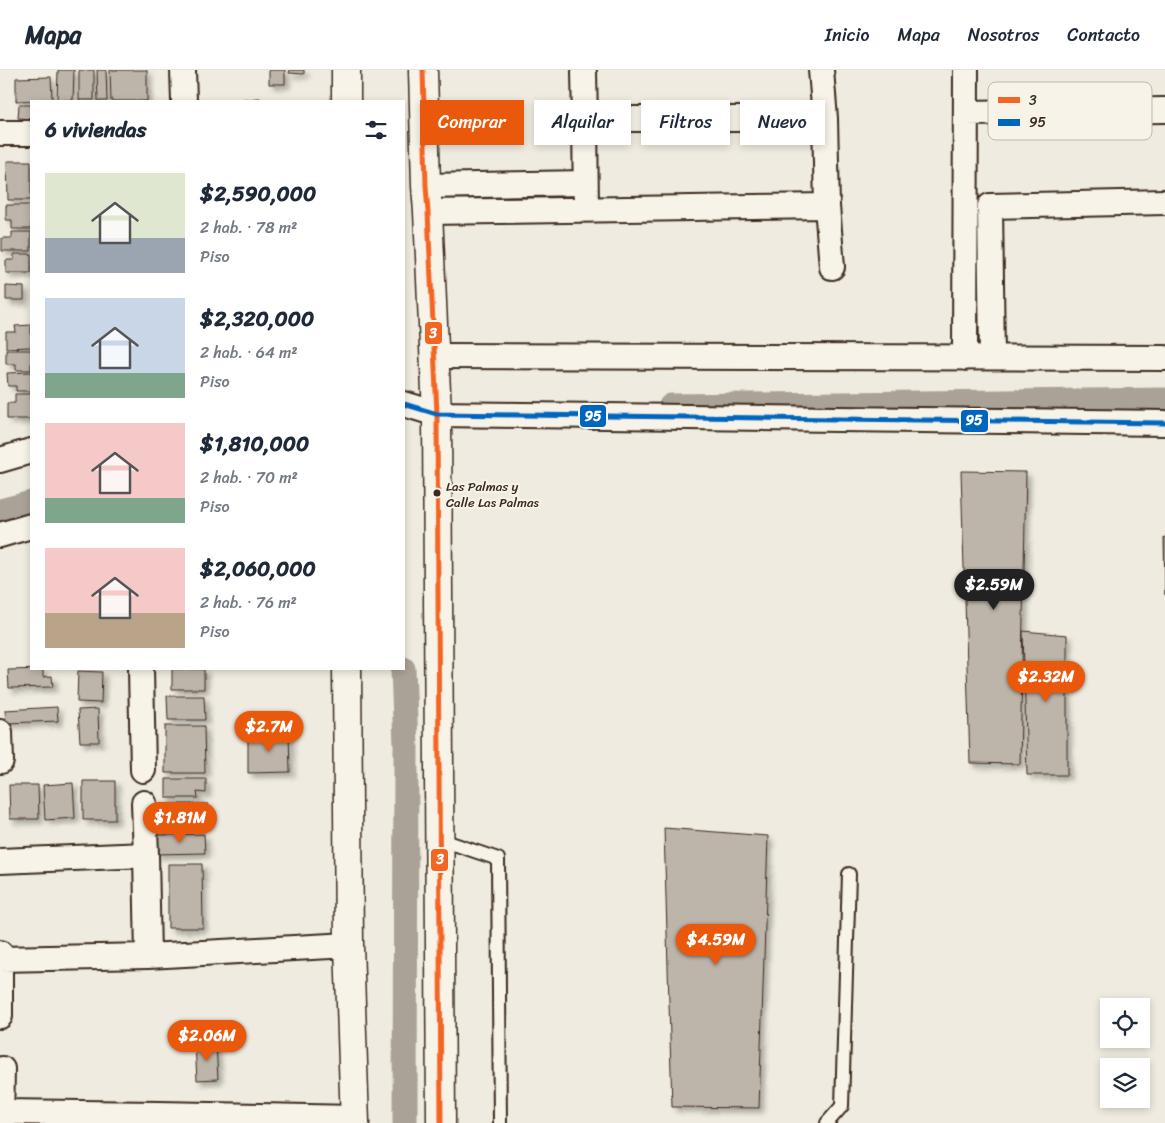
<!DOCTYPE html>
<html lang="es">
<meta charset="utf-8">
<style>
:root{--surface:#fff;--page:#f6f6f7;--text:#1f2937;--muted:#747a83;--line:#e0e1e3;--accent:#ea580c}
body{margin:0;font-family:Sriracha,sans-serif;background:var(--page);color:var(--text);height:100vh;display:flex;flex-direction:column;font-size:19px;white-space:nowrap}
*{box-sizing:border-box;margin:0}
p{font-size:16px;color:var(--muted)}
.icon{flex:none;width:28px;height:28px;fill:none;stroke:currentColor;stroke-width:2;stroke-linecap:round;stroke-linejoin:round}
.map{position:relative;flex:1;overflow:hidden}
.details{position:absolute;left:30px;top:30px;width:375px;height:570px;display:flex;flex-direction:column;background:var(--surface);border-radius:0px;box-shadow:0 2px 8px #0003}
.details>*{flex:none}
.top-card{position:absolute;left:420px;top:30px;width:475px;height:45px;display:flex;gap:10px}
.buttons{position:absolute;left:1100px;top:928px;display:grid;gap:10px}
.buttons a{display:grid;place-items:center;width:50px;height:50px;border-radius:0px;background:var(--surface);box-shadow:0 2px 8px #0003;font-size:25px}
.price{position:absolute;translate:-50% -42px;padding:0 11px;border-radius:18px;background:var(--accent);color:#fff;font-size:16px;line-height:32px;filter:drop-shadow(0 1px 2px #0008)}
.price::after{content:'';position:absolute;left:50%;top:30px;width:15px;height:11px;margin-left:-8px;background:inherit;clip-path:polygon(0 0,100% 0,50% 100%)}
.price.on{background:#222;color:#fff}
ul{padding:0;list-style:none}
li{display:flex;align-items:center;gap:15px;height:125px;padding:0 15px}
li span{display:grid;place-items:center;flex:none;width:140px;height:100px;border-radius:0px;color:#555}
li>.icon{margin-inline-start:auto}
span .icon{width:60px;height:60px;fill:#fffc;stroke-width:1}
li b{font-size:21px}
h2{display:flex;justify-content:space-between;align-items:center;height:60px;padding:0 15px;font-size:21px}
.chip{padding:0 18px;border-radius:0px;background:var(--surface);box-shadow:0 2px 8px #0003;font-size:18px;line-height:45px}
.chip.on{background:var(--accent);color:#fff}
header{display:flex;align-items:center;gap:30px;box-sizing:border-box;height:70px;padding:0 25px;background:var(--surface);border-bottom:1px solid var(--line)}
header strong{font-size:24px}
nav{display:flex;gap:28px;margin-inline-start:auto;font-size:18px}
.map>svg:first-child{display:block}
</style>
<header>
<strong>Mapa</strong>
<nav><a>Inicio</a><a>Mapa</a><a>Nosotros</a><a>Contacto</a></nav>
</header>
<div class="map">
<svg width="1165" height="1053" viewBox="0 0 1165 1053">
<defs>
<filter id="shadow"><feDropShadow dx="4.5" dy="4.5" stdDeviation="2.5" flood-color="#0004"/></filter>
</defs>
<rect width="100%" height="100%" fill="#efebe0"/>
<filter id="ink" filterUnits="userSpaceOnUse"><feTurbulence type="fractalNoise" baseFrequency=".02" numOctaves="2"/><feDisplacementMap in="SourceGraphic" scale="10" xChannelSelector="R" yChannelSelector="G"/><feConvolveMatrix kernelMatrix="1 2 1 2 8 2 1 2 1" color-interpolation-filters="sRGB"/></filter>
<g filter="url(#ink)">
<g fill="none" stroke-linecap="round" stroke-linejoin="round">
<path stroke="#aaa296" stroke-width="25" d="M 671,336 L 1165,330
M 0,441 L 31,433
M 403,599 L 406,676 L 405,1053"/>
</g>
<path fill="#bdb5aa" stroke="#3b2a1e" filter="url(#shadow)" d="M 58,0 L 74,0 L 73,30 L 57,30 Z
M 79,0 L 94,0 L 94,30 L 79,30 Z
M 97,0 L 106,0 L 107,31 L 98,31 Z
M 110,0 L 147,0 L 147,31 L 111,31 Z
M 269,0 L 285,0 L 285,14 L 269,14 Z
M 290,0 L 304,0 L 304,4 L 289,3 Z
M 51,7 L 52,30 L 16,31 L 16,8 Z
M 260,28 L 260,31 L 243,31 L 243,29 Z
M 19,35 L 31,35 L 31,49 L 18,48 Z
M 7,91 L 31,91 L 31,130 L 8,130 Z
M 6,135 L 31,135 L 31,159 L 12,159 L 12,150 L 6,150 Z
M 12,162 L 31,162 L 31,181 L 2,181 L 2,168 L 12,168 Z
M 14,184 L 31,184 L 31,203 L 6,203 L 6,190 L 14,190 Z
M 6,216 L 24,217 L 24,230 L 6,230 Z
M 31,255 L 31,277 L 6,278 L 6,262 L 16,262 L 15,256 Z
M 6,280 L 31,280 L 31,300 L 16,300 L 16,294 L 6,294 Z
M 31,302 L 31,321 L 16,321 L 16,316 L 8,316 L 7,303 Z
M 15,324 L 31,324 L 31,349 L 7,349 L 7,333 L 15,333 Z
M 961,401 L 1026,402 L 1020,694 L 970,693 Z
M 1164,467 L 1165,467 L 1165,525 Z
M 1023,561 L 1067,565 L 1067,705 L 1027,705 Z
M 43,599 L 43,607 L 52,606 L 53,617 L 9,618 L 8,600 Z
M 172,599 L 204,599 L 204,619 L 172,619 Z
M 78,601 L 102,602 L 101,633 L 77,632 Z
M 167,626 L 204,626 L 205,650 L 168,650 Z
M 57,637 L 58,651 L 6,653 L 5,640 Z
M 98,639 L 99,672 L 80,672 L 78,640 Z
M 165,656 L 204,656 L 205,703 L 165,703 Z
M 289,663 L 290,702 L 248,703 L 248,664 Z
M 166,709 L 206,709 L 206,723 L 197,722 L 198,728 L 166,728 Z
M 83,711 L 115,711 L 115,750 L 83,750 Z
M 73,713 L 75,748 L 45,750 L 43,715 Z
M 9,715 L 38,715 L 39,749 L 10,749 Z
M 168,734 L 208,734 L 208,753 L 168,753 Z
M 664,758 L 768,766 L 759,1038 L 672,1037 Z
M 204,764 L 205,783 L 155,784 L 155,765 Z
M 168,794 L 202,794 L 203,858 L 168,858 Z
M 216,973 L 218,1009 L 197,1010 L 195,974 Z"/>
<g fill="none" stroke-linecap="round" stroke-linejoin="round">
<g stroke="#3b2a1e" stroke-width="16">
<path id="service" d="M 439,769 L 498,789 L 500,1053
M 827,1053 L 842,1036 L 849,804"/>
</g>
<g stroke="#3b2a1e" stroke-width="28">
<path id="minor" d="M 183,0 L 184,31
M 821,0 L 825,49 L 827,136 L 832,197
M 584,2 L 585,49
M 966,43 L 1165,40
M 0,63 L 31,63
M 426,116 L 585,113
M 586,139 L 585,49 L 825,49
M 428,142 L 827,136
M 434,286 L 1165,288
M 992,287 L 990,136 L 1165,132
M 965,288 L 966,0
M 404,334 L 437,344 L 1165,353
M 0,390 L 31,381
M 0,465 L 31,456
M 141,599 L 143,700
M 0,662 L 1,691
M 144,733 L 146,785 L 148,886
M 0,791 L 146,785
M 0,883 L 0,946
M 0,889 L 148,886 L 349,875
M 2,1042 L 158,1044 L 355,1048
M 1,1053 L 2,999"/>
</g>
<g stroke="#3b2a1e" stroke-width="31">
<path id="tertiary" d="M 423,0 L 426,116 L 428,142 L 437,344 L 441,1053
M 346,31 L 346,0
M 347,599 L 349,875 L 355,1053"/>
</g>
<use href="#service" stroke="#f7f3e8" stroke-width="12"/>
<use href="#minor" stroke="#f7f3e8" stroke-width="24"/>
<use href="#tertiary" stroke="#f7f3e8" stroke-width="28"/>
<g stroke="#f7f3e8" stroke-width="9">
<path id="bus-1" d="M 423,0 L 426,116 L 428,142 L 437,344 L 441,1053"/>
</g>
<g stroke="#f7f3e8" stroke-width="9">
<path id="bus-2" d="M 404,334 L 437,344 L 1165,353"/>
</g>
<use href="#bus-1" stroke="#f26522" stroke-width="5"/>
<use href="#bus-2" stroke="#0065bd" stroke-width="5"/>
</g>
</g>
<circle fill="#3b2a1e" stroke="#f7f3e8" stroke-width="2" cx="437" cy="423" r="4.5"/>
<g text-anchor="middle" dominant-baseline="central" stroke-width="4" stroke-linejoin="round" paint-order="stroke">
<g font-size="13" fill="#3b2a1e" stroke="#f7f3e8" text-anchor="start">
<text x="446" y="416">Las Palmas y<tspan x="446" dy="16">Calle Las Palmas</tspan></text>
</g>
</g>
<rect x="988" y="12" width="164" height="58" rx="8" fill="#f7f3e8" stroke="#bfb7ab" stroke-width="1"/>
<rect x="998" y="27" width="22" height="6" fill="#f26522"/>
<rect x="998" y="49" width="22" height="7" fill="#0065bd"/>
<g font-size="14" fill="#3b2a1e">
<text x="1029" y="35">3</text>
<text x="1029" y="57">95</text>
</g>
<g stroke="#f7f3e8" stroke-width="2">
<rect x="424" y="251" width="19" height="24" rx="5" fill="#f26522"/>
<rect x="579" y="334" width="28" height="24" rx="5" fill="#0065bd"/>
<rect x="960" y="339" width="29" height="24" rx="5" fill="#0065bd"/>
<rect x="430" y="778" width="19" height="24" rx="5" fill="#f26522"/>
</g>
<g font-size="14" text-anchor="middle" font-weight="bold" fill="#fff">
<text x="433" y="268">3</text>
<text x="593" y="351">95</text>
<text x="974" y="355">95</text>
<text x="440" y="794">3</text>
</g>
</svg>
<div class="buttons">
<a><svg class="icon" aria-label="locate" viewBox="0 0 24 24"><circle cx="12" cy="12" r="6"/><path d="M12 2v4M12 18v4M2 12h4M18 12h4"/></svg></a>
<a><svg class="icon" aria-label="layers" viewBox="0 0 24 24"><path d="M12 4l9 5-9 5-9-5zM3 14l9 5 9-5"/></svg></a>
</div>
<b class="price on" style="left:994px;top:541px">$2.59M</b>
<b class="price" style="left:1046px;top:633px">$2.32M</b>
<b class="price" style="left:269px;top:683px">$2.7M</b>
<b class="price" style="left:180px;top:774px">$1.81M</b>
<b class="price" style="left:716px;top:896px">$4.59M</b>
<b class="price" style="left:207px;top:992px">$2.06M</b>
<div class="top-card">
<a class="chip on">Comprar</a>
<a class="chip">Alquilar</a>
<a class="chip">Filtros</a>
<a class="chip">Nuevo</a>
</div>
<section class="details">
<h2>6 viviendas<svg class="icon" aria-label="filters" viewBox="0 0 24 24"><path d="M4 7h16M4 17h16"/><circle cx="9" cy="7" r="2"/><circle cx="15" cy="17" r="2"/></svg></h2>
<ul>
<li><span style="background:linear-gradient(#dfe7d0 65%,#9aa5b1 0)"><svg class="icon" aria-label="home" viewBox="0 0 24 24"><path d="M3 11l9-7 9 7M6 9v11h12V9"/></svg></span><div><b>$2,590,000</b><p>2 hab. · 78 m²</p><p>Piso</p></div></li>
<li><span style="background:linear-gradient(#c9d6e8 75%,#7fa58c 0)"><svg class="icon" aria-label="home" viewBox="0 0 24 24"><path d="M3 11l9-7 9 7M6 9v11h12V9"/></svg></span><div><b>$2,320,000</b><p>2 hab. · 64 m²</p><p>Piso</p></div></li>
<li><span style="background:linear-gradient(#f6c9c9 75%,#7fa58c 0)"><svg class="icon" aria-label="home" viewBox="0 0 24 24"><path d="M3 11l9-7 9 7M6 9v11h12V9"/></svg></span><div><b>$1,810,000</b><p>2 hab. · 70 m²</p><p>Piso</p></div></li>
<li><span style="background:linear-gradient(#f6c9c9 65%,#b9a48a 0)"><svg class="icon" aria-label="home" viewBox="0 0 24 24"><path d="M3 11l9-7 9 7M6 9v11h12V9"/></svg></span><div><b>$2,060,000</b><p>2 hab. · 76 m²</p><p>Piso</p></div></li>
</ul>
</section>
</div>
